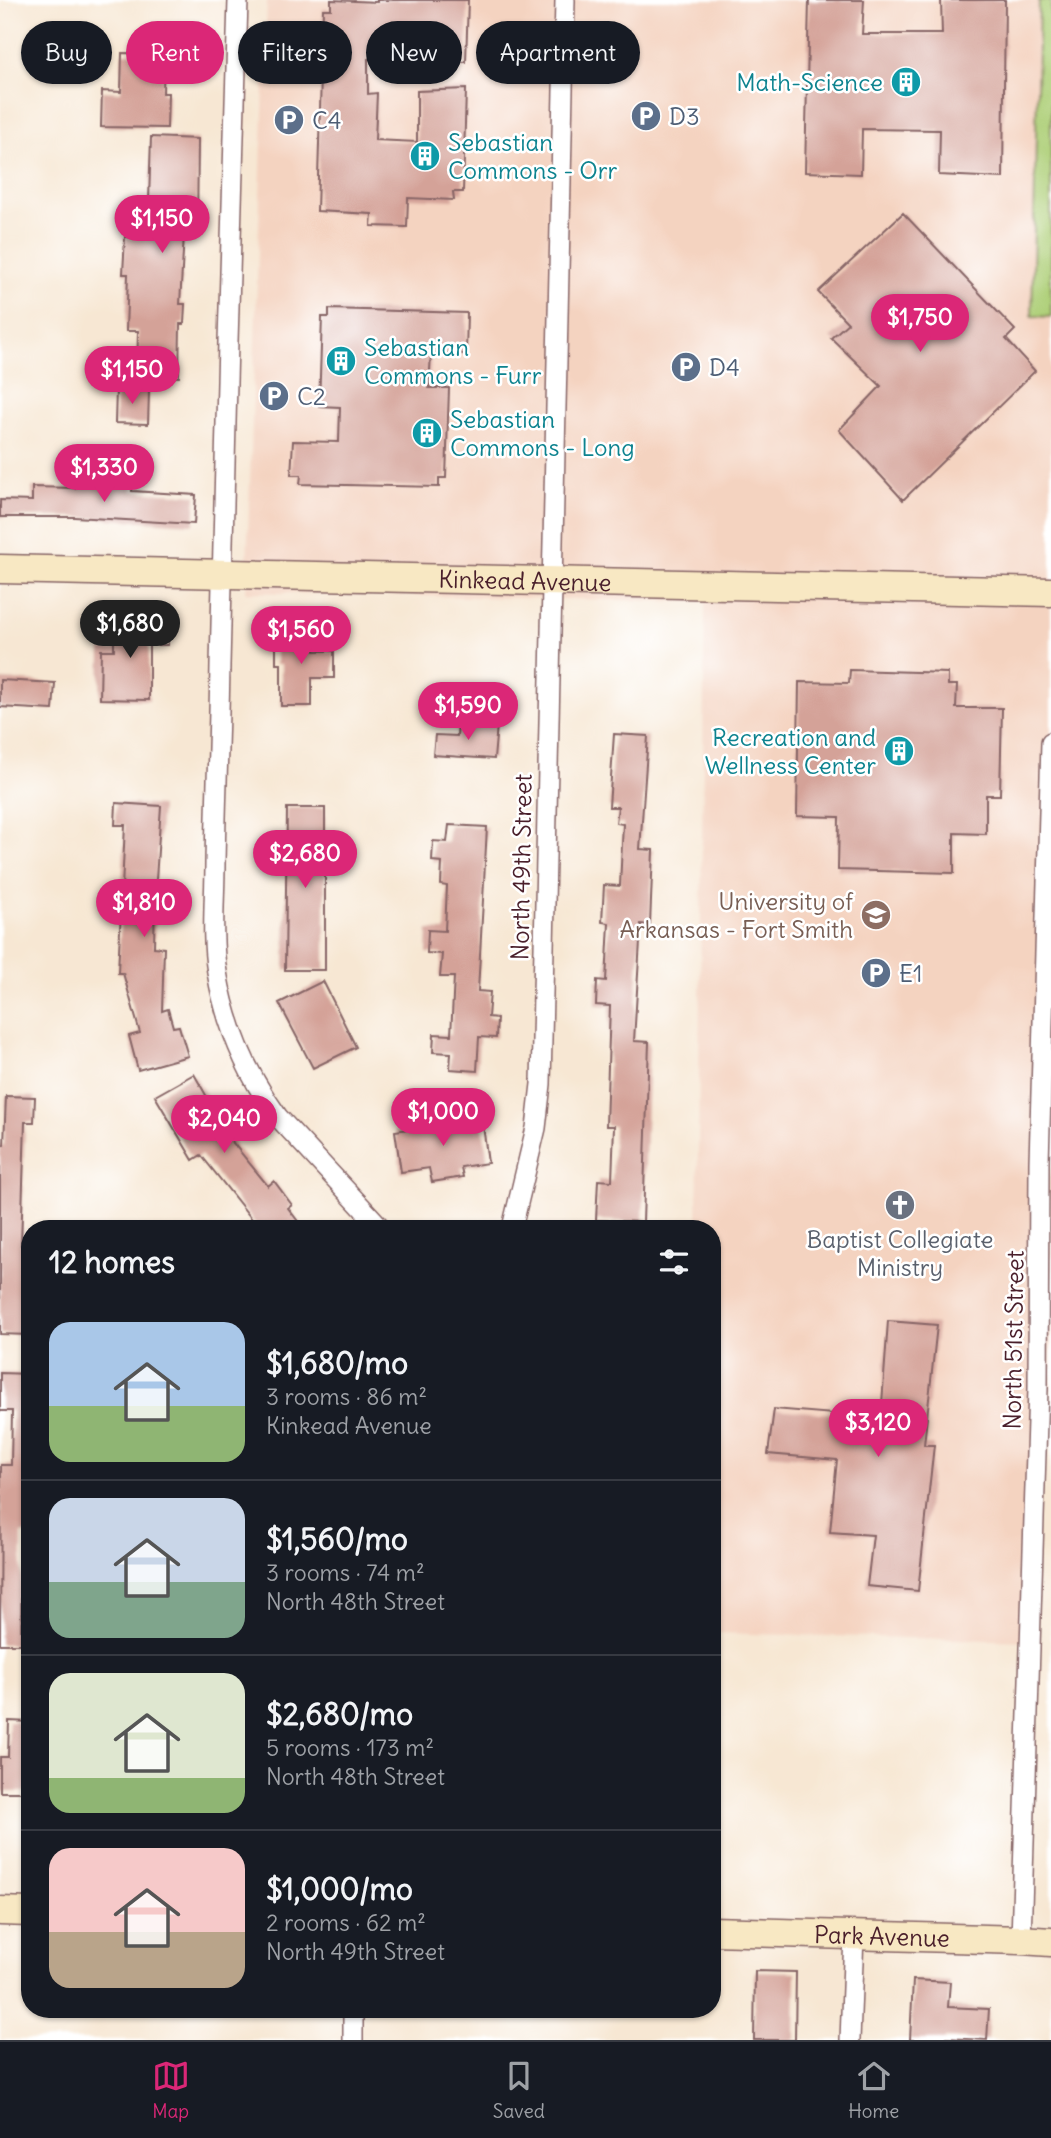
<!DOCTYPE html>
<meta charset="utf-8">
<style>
:root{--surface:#171b24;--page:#20242c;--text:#f1f3f6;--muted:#9ea1a6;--line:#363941;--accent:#db2777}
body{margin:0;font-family:Delius,sans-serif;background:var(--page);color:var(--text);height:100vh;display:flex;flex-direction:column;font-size:26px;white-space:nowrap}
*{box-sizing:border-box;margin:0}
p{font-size:23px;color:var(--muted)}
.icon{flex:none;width:38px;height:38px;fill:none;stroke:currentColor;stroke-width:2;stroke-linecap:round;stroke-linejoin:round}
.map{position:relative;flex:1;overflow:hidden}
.drawer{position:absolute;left:21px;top:1220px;width:700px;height:798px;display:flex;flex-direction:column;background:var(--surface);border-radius:28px;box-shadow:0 2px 5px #0004}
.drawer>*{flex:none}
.guide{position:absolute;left:21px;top:21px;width:700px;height:63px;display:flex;gap:14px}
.price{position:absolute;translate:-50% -60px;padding:0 16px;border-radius:24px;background:var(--accent);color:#fff;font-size:23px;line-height:46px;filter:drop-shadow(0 2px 4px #0008)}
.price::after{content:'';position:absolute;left:50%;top:42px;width:21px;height:16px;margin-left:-10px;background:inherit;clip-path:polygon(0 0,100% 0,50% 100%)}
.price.on{background:#222;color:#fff}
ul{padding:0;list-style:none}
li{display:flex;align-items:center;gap:21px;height:175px;padding:0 28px}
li+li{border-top:2px solid var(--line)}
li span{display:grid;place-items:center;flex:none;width:196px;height:140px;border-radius:21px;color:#555}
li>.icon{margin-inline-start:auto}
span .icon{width:84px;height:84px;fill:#fffc;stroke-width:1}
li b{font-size:30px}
h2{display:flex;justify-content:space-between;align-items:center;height:84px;padding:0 28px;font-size:30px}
.tag{padding:0 24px;border-radius:32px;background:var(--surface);box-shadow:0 2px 5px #0004;font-size:24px;line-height:63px}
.tag.on{background:var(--accent);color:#fff}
.tab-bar{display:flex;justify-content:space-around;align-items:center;height:98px;border-top:2px solid var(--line);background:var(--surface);font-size:19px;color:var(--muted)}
.tab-bar a{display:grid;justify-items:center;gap:4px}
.tab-bar .on{color:var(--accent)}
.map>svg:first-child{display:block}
</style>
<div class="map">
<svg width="1051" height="2040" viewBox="0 0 1051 2040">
<rect width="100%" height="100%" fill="#fff"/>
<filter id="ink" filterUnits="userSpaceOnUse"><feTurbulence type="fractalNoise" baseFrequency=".0143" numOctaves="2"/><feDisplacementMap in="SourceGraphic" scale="14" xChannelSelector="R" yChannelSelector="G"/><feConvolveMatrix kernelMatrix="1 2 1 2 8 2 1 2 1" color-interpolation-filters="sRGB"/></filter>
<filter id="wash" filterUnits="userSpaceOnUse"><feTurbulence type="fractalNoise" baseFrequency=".00686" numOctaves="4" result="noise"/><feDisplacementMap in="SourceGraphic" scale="28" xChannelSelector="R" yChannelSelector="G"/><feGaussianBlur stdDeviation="1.57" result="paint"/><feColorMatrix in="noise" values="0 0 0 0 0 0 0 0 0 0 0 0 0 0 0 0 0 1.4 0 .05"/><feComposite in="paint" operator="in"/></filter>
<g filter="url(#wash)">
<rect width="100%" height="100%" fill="#f7e7d3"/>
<path fill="#f4d3c0" d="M 267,0 L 1051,0 L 1051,1389 L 1039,1388 L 1030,1641 L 712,1633 L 712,1228 L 697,1228 L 705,602 L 246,592 Z"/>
<path fill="#adcf77" stroke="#7c7751" stroke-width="2" d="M 1039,0 L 1051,0 L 1051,317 L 1032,316 Z"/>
<g id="blocks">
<path fill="#d4a298" d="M 331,0 L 377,2 L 377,0 L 468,0 L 466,62 L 368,59 L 368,94 L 377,93 L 375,140 L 417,142 L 417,91 L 466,89 L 463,192 L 453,192 L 454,200 L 408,198 L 407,227 L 371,226 L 372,214 L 317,211 L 323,9 L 331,9 Z
M 809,0 L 864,0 L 862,34 L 942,34 L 941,0 L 1005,0 L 1003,178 L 939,175 L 940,130 L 862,129 L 861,174 L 805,172 Z
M 122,53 L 164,54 L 163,93 L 168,93 L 167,128 L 101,127 L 102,91 L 121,92 Z
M 151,137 L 198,139 L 197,235 L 184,234 L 180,304 L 185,304 L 184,324 L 180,324 L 179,377 L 137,375 L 138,331 L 126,331 L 128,274 L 123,274 L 125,237 L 137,237 L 139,200 L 149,201 Z
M 903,213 L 1015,330 L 1006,339 L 1035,371 L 903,500 L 839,430 L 881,386 L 831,338 L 848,323 L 818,292 Z
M 329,309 L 467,313 L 466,354 L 431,353 L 429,388 L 449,388 L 446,478 L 439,478 L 439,487 L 300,484 L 301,475 L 291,475 L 293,441 L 339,442 L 340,407 L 319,406 L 322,317 L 329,317 Z
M 116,389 L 149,390 L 148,424 L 115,423 Z
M 75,483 L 132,486 L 132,491 L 196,495 L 194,524 L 74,517 L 0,517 L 0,500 L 32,501 L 32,487 L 75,488 Z
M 114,621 L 168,622 L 168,645 L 149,645 L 149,700 L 100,699 L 101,650 L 114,650 Z
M 276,630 L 315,630 L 315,651 L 334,651 L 334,678 L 312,678 L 312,706 L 281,706 L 281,664 L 276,664 Z
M 850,670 L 948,673 L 948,685 L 957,685 L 956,708 L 1002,708 L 1000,795 L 986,795 L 986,834 L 954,833 L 954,873 L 838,870 L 839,817 L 797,816 L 799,682 L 849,683 Z
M 0,680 L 55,683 L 53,710 L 0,707 Z
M 458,722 L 497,725 L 494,759 L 433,755 L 435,735 L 457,736 Z
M 614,734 L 648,736 L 640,849 L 653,850 L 650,925 L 641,924 L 634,1041 L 649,1042 L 643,1222 L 596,1220 L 598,1180 L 612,1181 L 614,1126 L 606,1126 L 610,1006 L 596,1005 L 597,980 L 606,981 L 609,923 L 602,922 L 604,885 L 620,886 L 623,824 L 616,823 L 618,807 L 609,807 Z
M 116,803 L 161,806 L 155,894 L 154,947 L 164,948 L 162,1011 L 168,1009 L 173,1027 L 179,1026 L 188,1056 L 138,1070 L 129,1036 L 140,1033 L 123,973 L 118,973 L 125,825 L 115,825 Z
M 287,808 L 325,808 L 325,970 L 285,970 Z
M 449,825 L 487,827 L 478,991 L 490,992 L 488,1017 L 497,1018 L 496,1038 L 479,1037 L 477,1071 L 450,1069 L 451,1053 L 433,1052 L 434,1034 L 451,1035 L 454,977 L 440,977 L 442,954 L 427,953 L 428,930 L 445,931 L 447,886 L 441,885 L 442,862 L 432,861 L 433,841 L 447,842 Z
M 323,981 L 356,1047 L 313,1068 L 279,1003 Z
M 194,1074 L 233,1143 L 268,1186 L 274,1181 L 292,1205 L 288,1208 L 303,1228 L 259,1228 L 201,1155 L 193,1160 L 155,1096 Z
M 6,1096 L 35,1097 L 34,1122 L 25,1122 L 21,1245 L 25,1245 L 25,1259 L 30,1259 L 30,1335 L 0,1334 L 0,1145 L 4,1145 Z
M 482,1118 L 488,1163 L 461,1167 L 463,1177 L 432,1182 L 429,1168 L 401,1172 L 395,1131 Z
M 888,1321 L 937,1325 L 924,1445 L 934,1445 L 918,1591 L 867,1586 L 873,1535 L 830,1532 L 837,1460 L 768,1454 L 774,1409 L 881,1418 Z
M 0,1373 L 30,1374 L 30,1533 L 22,1533 L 21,1644 L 0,1644 L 1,1465 L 11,1465 L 12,1411 L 0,1411 Z
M 9,1721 L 30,1722 L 30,1792 L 0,1792 L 0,1757 L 8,1757 Z
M 755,1971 L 796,1972 L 795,2040 L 754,2040 Z
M 913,1980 L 950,1982 L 948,2007 L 989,2009 L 987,2040 L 945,2038 L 945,2040 L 910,2040 Z"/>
</g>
</g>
<g filter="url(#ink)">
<use href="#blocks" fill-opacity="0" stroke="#876566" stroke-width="2"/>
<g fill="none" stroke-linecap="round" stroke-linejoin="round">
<g stroke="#876566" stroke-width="22">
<path id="street" d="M 238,0 C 231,222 225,443 220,665 C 219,732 216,798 215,864 C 215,900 211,937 217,972 C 226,1026 246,1073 278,1117 L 381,1228
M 512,1228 L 536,1128 L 541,1084 L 565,0
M 1021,1940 L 1038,1388 L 1039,1162 L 1051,742
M 353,2040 L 353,2009
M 850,2040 L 854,1935"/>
</g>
<g stroke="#876566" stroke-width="31">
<g id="secondary">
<path id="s1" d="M 0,569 L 1051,592"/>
<path d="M 0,1911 L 30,1912"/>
<path id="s2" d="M 712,1931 L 1021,1940 L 1051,1942"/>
</g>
</g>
<use href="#street" stroke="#fff" stroke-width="19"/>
<use href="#secondary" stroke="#f8e8c3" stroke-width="28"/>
</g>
</g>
<defs>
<g id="building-disc" transform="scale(1.575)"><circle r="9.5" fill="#0f9aa8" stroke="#fff"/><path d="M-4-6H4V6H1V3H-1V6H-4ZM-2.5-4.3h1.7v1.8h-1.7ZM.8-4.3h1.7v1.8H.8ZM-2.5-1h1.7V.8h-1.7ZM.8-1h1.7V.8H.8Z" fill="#fff"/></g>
<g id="parking-disc" transform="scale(1.575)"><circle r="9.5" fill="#5c6f8a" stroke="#fff"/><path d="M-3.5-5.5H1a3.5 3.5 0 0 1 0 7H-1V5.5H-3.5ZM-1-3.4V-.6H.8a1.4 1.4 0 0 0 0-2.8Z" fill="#fff"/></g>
<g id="university-disc" transform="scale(1.575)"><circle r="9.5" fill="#8d6e63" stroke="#fff"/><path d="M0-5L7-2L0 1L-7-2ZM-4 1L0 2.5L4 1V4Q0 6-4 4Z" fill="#fff"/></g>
<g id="church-disc" transform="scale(1.575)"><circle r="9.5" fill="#6b7280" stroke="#fff"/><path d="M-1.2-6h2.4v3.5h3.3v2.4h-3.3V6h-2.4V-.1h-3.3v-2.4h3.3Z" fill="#fff"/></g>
</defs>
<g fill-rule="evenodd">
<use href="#building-disc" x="906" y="82"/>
<use href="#parking-disc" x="646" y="116"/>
<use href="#parking-disc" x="289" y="120"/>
<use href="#building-disc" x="425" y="156"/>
<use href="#building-disc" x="341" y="361"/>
<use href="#parking-disc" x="686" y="367"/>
<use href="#parking-disc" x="274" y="396"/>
<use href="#building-disc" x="427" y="433"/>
<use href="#building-disc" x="899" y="751"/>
<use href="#university-disc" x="876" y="915"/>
<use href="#parking-disc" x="876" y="973"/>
<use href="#church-disc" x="900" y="1205"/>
</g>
<g text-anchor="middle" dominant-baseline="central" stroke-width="5" stroke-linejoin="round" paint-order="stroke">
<g font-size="24" fill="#0d838f" stroke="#fff" text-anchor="start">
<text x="883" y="82" text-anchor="end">Math-Science</text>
<text x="448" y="142">Sebastian<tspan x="448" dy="28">Commons - Orr</tspan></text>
<text x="364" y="347">Sebastian<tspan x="364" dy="28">Commons - Furr</tspan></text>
<text x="450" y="419">Sebastian<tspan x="450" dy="28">Commons - Long</tspan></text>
<text x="876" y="737" text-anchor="end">Recreation and<tspan x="876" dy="28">Wellness Center</tspan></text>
</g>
<g font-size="24" fill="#4e5e75" stroke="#fff" text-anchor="start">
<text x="669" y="116">D3</text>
<text x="312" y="120">C4</text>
<text x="709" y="367">D4</text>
<text x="297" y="396">C2</text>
<text x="899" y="973">E1</text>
</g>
<g font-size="24" fill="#4a1f2b" stroke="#fff">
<text stroke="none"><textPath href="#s1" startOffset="525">Kinkead Avenue</textPath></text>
<text transform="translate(521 867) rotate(-89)">North 49th Street</text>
<text transform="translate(1013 1340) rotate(-89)">North 51st Street</text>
<text stroke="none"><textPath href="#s2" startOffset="170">Park Avenue</textPath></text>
</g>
<g font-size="24" fill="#785e54" stroke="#fff" text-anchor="end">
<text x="853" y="901">University of<tspan x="853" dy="28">Arkansas - Fort Smith</tspan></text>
</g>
<g font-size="24" fill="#5b616d" stroke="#fff">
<text x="900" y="1239">Baptist Collegiate<tspan x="900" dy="28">Ministry</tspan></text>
</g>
</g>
</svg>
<b class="price" style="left:162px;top:255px">$1,150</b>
<b class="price" style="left:920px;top:354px">$1,750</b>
<b class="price" style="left:132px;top:406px">$1,150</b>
<b class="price" style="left:104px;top:504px">$1,330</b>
<b class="price on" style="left:130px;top:660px">$1,680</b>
<b class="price" style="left:301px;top:666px">$1,560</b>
<b class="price" style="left:468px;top:742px">$1,590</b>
<b class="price" style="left:305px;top:890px">$2,680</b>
<b class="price" style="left:144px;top:939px">$1,810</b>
<b class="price" style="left:443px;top:1148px">$1,000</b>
<b class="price" style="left:224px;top:1155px">$2,040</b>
<b class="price" style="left:878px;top:1459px">$3,120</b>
<div class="guide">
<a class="tag">Buy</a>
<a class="tag on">Rent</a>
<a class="tag">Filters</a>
<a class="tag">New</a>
<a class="tag">Apartment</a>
</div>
<section class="drawer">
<h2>12 homes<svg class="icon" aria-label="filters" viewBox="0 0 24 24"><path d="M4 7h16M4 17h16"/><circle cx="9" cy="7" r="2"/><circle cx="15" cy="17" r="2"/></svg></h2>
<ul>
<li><span style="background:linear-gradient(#a9c7e8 60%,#8fb573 0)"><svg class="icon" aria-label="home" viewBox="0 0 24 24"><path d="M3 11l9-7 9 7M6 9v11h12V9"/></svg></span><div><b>$1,680/mo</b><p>3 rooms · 86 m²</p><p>Kinkead Avenue</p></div></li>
<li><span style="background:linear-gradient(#c9d6e8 60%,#7fa58c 0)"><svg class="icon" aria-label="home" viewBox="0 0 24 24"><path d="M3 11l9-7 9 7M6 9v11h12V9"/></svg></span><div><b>$1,560/mo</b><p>3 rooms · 74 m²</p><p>North 48th Street</p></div></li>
<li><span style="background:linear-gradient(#dfe7d0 75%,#8fb573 0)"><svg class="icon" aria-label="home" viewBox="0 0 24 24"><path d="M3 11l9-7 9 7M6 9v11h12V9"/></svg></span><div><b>$2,680/mo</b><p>5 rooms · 173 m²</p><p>North 48th Street</p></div></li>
<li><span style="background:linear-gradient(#f6c9c9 60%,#b9a48a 0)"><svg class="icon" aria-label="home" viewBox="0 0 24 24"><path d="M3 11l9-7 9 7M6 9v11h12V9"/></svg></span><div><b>$1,000/mo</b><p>2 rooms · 62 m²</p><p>North 49th Street</p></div></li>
</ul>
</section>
</div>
<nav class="tab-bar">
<a class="on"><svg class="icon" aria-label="map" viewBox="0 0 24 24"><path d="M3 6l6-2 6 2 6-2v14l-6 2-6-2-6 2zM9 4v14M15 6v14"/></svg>Map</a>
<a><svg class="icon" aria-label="saved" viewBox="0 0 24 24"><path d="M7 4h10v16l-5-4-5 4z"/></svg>Saved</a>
<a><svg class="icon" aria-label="home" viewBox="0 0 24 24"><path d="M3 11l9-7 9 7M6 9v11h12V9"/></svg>Home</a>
</nav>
